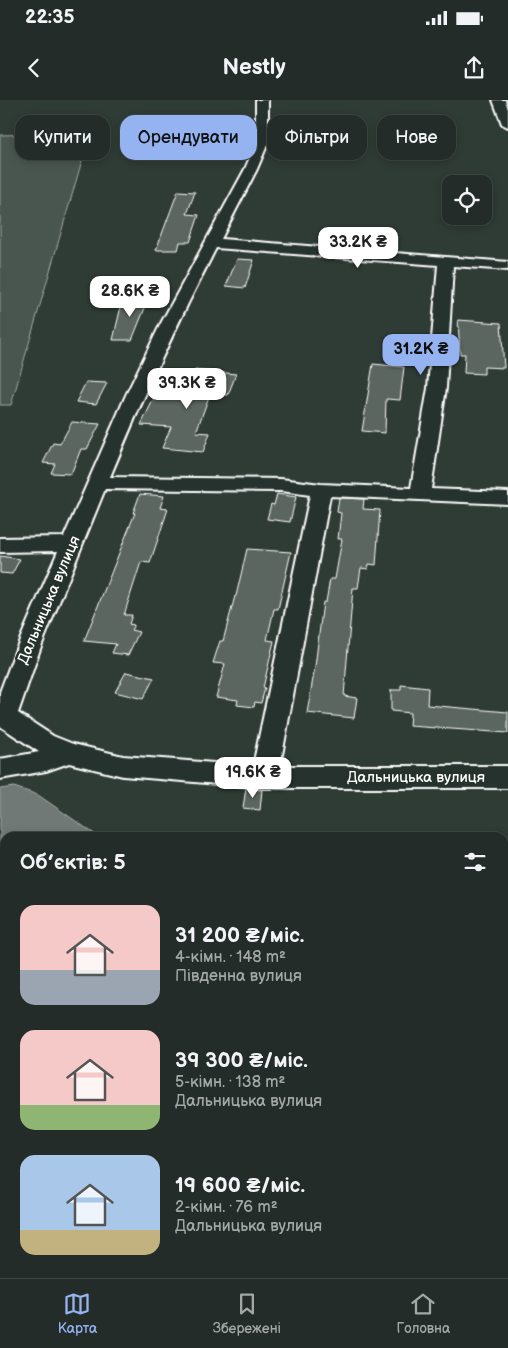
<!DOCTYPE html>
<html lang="uk">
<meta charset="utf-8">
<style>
:root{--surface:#232c28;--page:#2b3430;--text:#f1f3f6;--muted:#a3a7a8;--line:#404845;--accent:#95b2f1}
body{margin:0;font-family:"Balsamiq Sans",sans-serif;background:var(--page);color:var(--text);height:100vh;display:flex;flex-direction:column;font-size:19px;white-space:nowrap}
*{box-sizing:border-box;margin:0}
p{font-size:16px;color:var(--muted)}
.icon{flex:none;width:28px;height:28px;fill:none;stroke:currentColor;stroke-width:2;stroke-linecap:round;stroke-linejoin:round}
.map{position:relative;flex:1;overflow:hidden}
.side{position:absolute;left:0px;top:732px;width:509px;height:446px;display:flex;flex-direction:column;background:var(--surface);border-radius:15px 15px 0 0;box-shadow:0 2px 8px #0003,0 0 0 1px var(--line)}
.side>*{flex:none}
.guide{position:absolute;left:15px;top:15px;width:479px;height:45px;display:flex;gap:10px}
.tools{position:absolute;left:442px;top:75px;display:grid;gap:10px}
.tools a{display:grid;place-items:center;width:50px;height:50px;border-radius:10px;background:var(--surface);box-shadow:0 2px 8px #0003,0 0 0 1px var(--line);font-size:25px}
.price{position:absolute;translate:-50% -42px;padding:0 11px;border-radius:10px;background:#fff;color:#222;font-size:16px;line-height:32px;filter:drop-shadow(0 1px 2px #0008)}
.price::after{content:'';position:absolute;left:50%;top:30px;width:15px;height:11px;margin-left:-8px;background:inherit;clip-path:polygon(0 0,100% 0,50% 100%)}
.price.on{background:var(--accent);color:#111}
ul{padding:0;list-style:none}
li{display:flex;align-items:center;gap:15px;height:125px;padding:0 20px}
li span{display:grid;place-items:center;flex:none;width:140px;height:100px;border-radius:15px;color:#555}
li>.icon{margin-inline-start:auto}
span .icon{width:60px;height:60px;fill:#fffc;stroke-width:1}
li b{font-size:21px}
h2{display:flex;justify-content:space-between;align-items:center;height:60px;padding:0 20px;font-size:21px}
.pill{padding:0 18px;border-radius:15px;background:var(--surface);box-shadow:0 2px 8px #0003,0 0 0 1px var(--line);font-size:18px;line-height:45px}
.pill.on{background:var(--accent);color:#111}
.status{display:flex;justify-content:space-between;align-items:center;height:35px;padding:0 25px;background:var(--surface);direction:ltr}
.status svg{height:14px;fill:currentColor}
header{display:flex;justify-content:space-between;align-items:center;height:65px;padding:0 20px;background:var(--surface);font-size:22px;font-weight:700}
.tabs{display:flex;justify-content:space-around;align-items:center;height:70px;border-top:1px solid var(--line);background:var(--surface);font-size:14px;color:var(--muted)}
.tabs a{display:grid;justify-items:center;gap:2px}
.tabs .on{color:var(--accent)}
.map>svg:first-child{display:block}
</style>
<div class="status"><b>22:35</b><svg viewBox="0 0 49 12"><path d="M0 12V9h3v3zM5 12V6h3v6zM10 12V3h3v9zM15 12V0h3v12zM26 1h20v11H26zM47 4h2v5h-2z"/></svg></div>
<header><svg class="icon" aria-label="back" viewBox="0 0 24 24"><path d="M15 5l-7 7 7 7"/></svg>Nestly<svg class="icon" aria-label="share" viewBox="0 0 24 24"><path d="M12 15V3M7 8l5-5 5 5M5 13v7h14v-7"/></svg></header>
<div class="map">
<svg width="508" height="1178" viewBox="0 0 508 1178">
<rect width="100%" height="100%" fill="#2f3b35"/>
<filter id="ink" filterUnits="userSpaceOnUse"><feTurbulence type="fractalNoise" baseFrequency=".02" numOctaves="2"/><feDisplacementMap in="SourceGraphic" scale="10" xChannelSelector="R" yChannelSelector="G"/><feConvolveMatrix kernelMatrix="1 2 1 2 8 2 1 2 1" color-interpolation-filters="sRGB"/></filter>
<g filter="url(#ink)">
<path fill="#4a544f" stroke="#a4aaa7" d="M 90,33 L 11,305 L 0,305 L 0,35 Z"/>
<path fill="#707975" stroke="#a9afac" d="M 14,687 L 38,695 L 99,737 L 5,738 L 5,809 L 0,804 L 0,689 Z
M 504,982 L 508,985 L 508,1178 L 443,1178 L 439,1174 L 504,1174 Z"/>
<path fill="#5b6661" stroke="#fff" d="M 178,91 L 195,92 L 187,114 L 199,115 L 190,142 L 180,142 L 178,150 L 156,150 Z
M 237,159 L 254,160 L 245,188 L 226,186 Z
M 123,198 L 149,198 L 132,240 L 113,240 Z
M 458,220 L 501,223 L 504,268 L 484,267 L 484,274 L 464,273 L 465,254 L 460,254 Z
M 373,264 L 404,267 L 400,300 L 386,299 L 385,333 L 362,331 Z
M 195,270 L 236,274 L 228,295 L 210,294 L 196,332 L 210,333 L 203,352 L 162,348 L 171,327 L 141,325 L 158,290 L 186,292 Z
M 86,282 L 107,283 L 96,304 L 76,302 Z
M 72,322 L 100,324 L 87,349 L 81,349 L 71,374 L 51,373 L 55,364 L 43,363 L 53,343 L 60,344 Z
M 140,394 L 164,396 L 160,408 L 168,409 L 150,463 L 141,462 L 124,515 L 132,515 L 129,524 L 134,525 L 131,530 L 139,532 L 128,555 L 112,553 L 116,544 L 84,541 L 135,413 L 133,413 Z
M 277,394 L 296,397 L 290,422 L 267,419 L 271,404 L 274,405 Z
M 339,398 L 364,399 L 363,409 L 380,410 L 376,465 L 369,464 L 368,469 L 361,468 L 358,488 L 353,488 L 344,596 L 357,598 L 354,618 L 307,613 L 315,567 L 323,502 L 326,502 L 330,479 L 335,479 L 342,439 L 338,439 L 341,413 L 337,412 Z
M 247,449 L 291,452 L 278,509 L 274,509 L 267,540 L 274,541 L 263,588 L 265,588 L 261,603 L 255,602 L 254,607 L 237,605 L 238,600 L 216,597 L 225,564 L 213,563 L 220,541 L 223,541 L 235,496 L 236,496 Z
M 0,456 L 20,459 L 12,474 L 0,473 Z
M 126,572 L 154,578 L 143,599 L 115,592 Z
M 401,585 L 428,588 L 427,605 L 508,612 L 508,633 L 409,626 L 410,613 L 391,611 L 391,590 L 401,590 Z
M 246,688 L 262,690 L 260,710 L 243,708 Z"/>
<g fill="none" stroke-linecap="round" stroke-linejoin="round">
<g stroke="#fff" stroke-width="4">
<path id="minor" d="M 256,0 L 268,0 L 268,43 L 257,69 L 221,139 L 508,162 L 508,170 L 453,166 L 446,288 L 431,389 L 508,392 L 508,404 L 330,396 L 280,666 L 508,666 L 508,688 L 264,688 L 123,676 L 69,663 L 46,671 L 0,679 L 0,659 L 39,652 L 0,626 L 0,592 L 16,549 L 58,451 L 0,452 L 0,438 L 64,437 L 126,295 L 160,225 L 245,69 L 256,43 ZM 216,148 L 438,165 L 428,288 L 411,388 L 321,384 L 281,379 L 110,377 C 142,299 177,223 216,148 ZM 105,389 L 281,391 L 310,395 L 253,666 L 123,656 L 73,644 L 53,636 L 18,613 L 40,549 Z
M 493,0 L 505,0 L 508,9 L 508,27 L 502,24 Z
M 0,831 L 5,833 L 5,864 L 0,862 Z
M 345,1174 L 387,1174 L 388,1178 L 346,1178 Z"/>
</g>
<use href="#minor" fill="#26332d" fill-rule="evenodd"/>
</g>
</g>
<g text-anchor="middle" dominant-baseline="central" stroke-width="5" stroke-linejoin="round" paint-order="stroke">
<g font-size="15" fill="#fff" stroke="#26332d">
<text transform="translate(49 500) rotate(-67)">Дальницька вулиця</text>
<text x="416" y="677">Дальницька вулиця</text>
</g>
</g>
</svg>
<div class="tools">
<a><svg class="icon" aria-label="locate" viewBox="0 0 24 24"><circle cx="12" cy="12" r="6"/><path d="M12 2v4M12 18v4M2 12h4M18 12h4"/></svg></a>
</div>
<b class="price" style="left:358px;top:169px">33.2K ₴</b>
<b class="price" style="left:130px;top:218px">28.6K ₴</b>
<b class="price on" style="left:421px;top:276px">31.2K ₴</b>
<b class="price" style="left:187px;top:310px">39.3K ₴</b>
<b class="price" style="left:253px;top:699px">19.6K ₴</b>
<div class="guide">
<a class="pill">Купити</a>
<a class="pill on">Орендувати</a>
<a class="pill">Фільтри</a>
<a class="pill">Нове</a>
</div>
<section class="side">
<h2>Об’єктів: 5<svg class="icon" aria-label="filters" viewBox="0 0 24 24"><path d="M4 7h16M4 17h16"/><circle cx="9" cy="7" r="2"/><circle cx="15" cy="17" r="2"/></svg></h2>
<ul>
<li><span style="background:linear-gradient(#f6c9c9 65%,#9aa5b1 0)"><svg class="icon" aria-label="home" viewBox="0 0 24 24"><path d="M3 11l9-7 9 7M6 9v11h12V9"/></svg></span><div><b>31 200 ₴/міс.</b><p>4-кімн. · 148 m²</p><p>Південна вулиця</p></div></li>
<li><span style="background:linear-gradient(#f6c9c9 75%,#8fb573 0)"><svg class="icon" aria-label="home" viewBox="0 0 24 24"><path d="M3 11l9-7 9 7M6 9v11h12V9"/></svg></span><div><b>39 300 ₴/міс.</b><p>5-кімн. · 138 m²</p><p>Дальницька вулиця</p></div></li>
<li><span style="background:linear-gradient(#a9c7e8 75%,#c2b280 0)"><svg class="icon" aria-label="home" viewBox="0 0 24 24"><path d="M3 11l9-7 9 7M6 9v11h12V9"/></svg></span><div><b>19 600 ₴/міс.</b><p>2-кімн. · 76 m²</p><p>Дальницька вулиця</p></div></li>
</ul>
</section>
</div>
<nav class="tabs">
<a class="on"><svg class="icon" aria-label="map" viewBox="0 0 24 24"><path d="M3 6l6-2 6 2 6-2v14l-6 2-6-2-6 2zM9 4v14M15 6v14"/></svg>Карта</a>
<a><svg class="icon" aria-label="saved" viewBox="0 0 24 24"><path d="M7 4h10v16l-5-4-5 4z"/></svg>Збережені</a>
<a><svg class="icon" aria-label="home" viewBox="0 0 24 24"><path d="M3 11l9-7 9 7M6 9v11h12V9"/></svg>Головна</a>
</nav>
